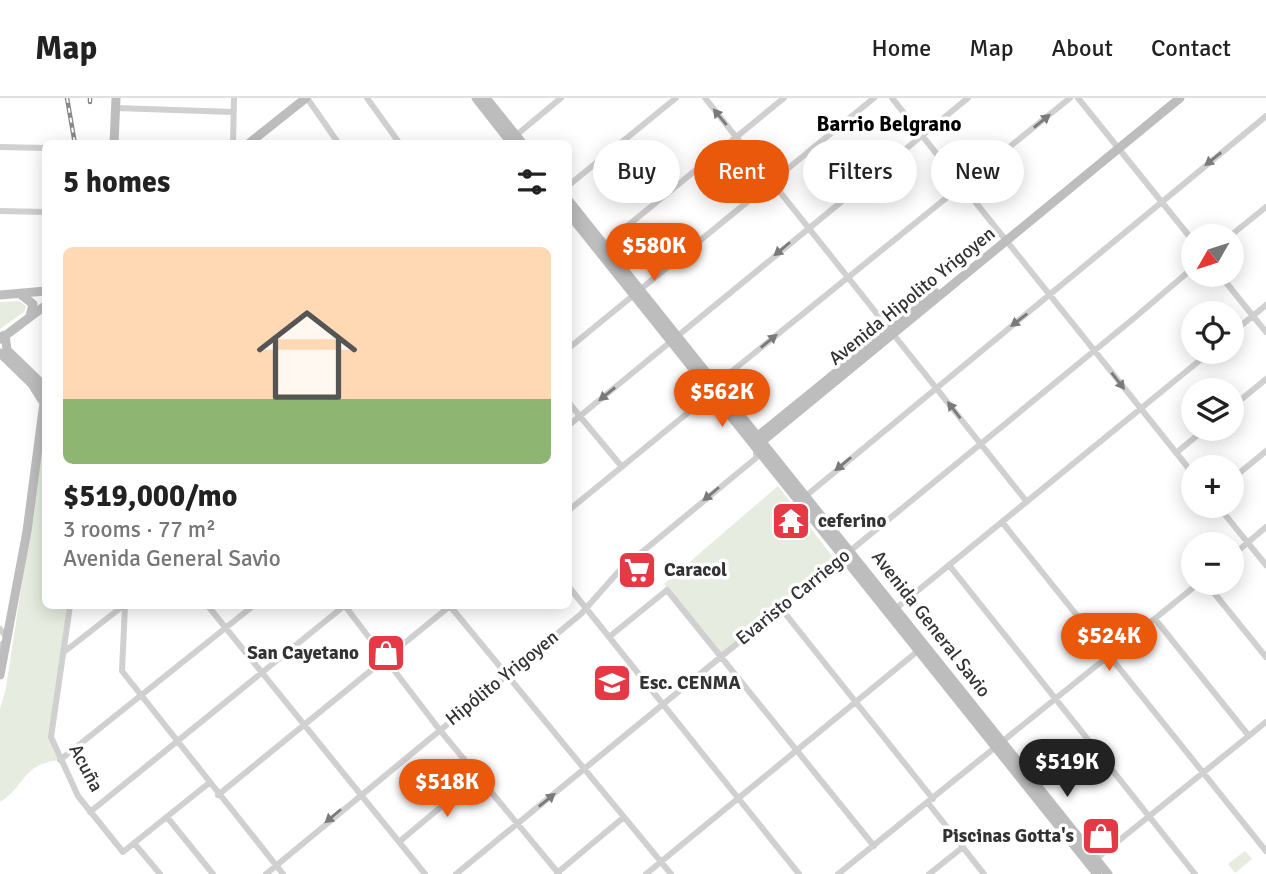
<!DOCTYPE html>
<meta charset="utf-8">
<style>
:root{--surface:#fff;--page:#f2f2f2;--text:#222;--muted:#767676;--line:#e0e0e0;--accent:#ea580c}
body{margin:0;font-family:Signika,sans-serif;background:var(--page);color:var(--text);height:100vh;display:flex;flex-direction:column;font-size:26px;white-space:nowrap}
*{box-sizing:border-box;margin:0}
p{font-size:23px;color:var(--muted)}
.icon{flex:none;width:38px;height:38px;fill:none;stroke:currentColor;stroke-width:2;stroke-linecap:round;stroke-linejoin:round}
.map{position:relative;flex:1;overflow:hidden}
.panel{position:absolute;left:42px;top:42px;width:530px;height:469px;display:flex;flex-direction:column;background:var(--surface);border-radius:10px;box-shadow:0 4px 18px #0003}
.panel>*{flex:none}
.guide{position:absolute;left:593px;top:42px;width:567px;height:63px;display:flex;gap:14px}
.needle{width:46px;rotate:231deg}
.fabs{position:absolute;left:1181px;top:126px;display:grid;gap:14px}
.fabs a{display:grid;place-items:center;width:63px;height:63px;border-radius:50%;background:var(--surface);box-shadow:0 4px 18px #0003;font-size:35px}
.price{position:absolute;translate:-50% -60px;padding:0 16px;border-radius:24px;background:var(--accent);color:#fff;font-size:23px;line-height:46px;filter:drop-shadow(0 2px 4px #0008)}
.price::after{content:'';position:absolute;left:50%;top:42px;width:21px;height:16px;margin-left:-10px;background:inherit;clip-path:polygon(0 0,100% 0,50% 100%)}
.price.active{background:#222;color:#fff}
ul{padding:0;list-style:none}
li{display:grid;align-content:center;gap:14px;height:371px;padding:0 21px}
li span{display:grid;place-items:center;height:217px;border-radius:10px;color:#555}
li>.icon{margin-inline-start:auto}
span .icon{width:126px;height:126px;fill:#fffc;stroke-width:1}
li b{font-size:30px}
h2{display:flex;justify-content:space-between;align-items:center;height:84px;padding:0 21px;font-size:30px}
.pill{padding:0 24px;border-radius:32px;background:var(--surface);box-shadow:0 4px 18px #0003;font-size:24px;line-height:63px}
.pill.active{background:var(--accent);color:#fff}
header{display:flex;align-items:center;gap:42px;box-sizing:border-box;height:98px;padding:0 35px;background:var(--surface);border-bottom:2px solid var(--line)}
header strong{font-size:33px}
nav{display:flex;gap:38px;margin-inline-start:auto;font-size:24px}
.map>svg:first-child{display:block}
</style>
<header>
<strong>Map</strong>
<nav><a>Home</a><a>Map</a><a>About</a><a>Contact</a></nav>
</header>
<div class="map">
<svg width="1266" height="776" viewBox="0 0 1266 776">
<rect width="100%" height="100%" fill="#fff"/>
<path fill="#e6ecdf" d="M 19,203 L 26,208 L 24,214 L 0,231 L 0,204 Z
M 45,333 L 46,508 L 67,508 L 51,633 L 60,662 C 21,666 27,687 0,704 L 0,611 L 6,590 Z
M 778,388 L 836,463 L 721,558 L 664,486 Z
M 1245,753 L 1252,761 L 1235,775 L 1228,766 Z"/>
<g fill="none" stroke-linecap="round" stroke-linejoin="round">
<path stroke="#d0d0d0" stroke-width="6" d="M 307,0 L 339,46
M 367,0 L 400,46
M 705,0 L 1027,404
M 892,0 L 1194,377
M 1078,0 L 1194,144
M 116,10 L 233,14
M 514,39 L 561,0
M 233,46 L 234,0
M 0,49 L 46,50
M 569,87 L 676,0
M 0,113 L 46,114
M 1230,138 L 1266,109
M 604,147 L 784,0
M 1220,177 L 1266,234
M 1232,235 L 1266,207
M 569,250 L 874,0
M 569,305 L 622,369
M 1232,309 L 1266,281
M 569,327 L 968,0
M 1176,355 L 1205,331
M 1232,381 L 1266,353
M 807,397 L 1266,18
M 1218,408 L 1266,467
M 569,412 L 712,295 L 721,282 L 1070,0
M 1002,424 L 1266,753
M 1232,458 L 1266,429
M 949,467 L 1195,776
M 1206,485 L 1266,559
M 569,489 L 799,776
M 70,508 L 51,639 L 78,698 L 123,754 L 209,685
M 125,508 L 122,573 L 283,776
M 208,508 L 425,776
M 345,508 L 439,631 L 559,776
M 450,508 L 671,776
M 780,509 L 933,701
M 894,512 L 1210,254
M 1155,521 L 1249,638
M 0,531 L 8,541 L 0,548
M 609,539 L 667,492 L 874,748
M 64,554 L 123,508
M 60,662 L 253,508
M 218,697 L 450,508
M 928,705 L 984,776
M 90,714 L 344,508
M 167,719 L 213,776
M 399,744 L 479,677
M 134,745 L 160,776
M 1096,761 L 1266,624
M 557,775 L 624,719
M 266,776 L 581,516 L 619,473 L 756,360 L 756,351
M 456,776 L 1133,221 L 1194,169
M 646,776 L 919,552
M 838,776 L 1199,485
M 929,776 L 963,749"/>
<path stroke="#bdbdbd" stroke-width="9" d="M 476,0 L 512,46
M 486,0 L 523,46
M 114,46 L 116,0
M 248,46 L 306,0
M 569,103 L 1108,776
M 569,116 L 1097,776
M 20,196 L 33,206 L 30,218
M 0,197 L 46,193
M 0,239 L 5,237 L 7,252 L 40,284 L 45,297 L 27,433 L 0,577
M 1,241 L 46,207
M 0,255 L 32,286 L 42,302
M 758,338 L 935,194
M 760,345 L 1180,0"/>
<g stroke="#888" stroke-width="4.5">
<path id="rail" d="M 67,0 L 75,46
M 90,4 L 90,0"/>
</g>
<use href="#rail" stroke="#fff" stroke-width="2" stroke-dasharray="5" stroke-linecap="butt"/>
</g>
<defs><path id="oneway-solid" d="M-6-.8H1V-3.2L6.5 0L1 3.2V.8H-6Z" transform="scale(1.75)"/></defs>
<g fill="#7a7a7a">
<use href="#oneway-solid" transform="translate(720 19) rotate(-129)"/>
<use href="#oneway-solid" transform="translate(1042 23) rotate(-39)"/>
<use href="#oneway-solid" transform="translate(1213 61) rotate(141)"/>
<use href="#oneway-solid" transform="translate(782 151) rotate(140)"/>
<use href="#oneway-solid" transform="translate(1019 222) rotate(142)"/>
<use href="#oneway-solid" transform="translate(769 243) rotate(-39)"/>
<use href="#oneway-solid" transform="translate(1118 283) rotate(52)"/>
<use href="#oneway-solid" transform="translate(607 296) rotate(141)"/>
<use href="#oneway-solid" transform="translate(954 312) rotate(-128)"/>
<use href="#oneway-solid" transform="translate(843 366) rotate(140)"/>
<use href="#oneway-solid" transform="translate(711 396) rotate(140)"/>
<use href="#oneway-solid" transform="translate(547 702) rotate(-39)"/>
<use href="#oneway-solid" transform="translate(333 718) rotate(140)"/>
</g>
<defs>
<g id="temple-square" transform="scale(2.0125)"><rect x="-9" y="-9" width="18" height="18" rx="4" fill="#e63946" stroke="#fff"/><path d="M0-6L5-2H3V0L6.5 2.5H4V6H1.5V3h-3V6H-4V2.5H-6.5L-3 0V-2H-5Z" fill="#fff"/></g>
<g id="supermarket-square" transform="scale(2.0125)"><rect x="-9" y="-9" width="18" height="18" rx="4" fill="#e63946" stroke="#fff"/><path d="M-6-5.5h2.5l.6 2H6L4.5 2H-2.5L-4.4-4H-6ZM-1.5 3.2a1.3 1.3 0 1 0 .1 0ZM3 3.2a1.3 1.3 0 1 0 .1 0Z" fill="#fff"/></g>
<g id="shop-square" transform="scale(2.0125)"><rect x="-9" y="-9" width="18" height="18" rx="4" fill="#e63946" stroke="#fff"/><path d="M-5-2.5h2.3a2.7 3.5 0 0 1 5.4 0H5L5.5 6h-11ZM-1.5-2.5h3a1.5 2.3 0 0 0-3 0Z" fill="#fff"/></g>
<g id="school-square" transform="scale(2.0125)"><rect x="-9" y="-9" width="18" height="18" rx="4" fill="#e63946" stroke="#fff"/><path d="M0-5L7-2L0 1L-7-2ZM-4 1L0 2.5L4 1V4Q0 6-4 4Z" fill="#fff"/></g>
</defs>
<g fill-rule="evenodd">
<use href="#temple-square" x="791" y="423"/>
<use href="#supermarket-square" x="637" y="472"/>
<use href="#shop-square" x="386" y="555"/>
<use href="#school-square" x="612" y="585"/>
<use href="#shop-square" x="1101" y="738"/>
</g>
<g text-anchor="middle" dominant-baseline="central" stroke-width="7" stroke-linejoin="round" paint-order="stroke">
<g font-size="19" fill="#333" stroke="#fff">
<text transform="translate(912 198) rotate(-39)">Avenida Hipolito Yrigoyen</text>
<text transform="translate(793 499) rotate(-39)">Evaristo Carriego</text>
<text transform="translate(931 526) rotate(52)">Avenida General Savio</text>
<text transform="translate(502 580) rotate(-39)">Hipólito Yrigoyen</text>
<text transform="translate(86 670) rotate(62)">Acuña</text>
</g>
<g font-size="19" font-weight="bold" fill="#333" stroke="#fff" text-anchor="start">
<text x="818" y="423">ceferino</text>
<text x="664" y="472">Caracol</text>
<text x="359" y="555" text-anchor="end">San Cayetano</text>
<text x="639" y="585">Esc. CENMA</text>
<text x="1074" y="738" text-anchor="end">Piscinas Gotta's</text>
</g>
<g font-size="21" font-weight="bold" fill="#000" stroke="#fff">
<text x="889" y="26">Barrio Belgrano</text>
</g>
</g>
</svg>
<div class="fabs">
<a><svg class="needle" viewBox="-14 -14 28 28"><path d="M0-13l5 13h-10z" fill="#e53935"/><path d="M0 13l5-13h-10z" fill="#767676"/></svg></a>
<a><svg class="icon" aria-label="locate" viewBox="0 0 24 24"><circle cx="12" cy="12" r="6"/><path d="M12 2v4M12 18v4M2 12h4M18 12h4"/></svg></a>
<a><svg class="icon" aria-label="layers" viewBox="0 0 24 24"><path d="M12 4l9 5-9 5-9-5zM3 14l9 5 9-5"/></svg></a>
<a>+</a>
<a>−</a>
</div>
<b class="price" style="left:654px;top:185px">$580K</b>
<b class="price" style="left:722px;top:331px">$562K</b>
<b class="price" style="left:1109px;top:575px">$524K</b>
<b class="price active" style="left:1067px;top:701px">$519K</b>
<b class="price" style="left:447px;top:721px">$518K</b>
<div class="guide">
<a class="pill">Buy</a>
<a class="pill active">Rent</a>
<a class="pill">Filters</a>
<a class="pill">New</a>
</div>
<section class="panel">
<h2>5 homes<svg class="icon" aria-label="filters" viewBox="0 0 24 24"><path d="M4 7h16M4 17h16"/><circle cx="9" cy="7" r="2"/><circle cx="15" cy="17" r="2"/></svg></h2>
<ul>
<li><span style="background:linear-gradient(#ffd9b3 70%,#8fb573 0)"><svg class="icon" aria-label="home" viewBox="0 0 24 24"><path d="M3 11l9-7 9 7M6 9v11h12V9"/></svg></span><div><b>$519,000/mo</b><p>3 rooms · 77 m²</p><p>Avenida General Savio</p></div></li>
</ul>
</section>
</div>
